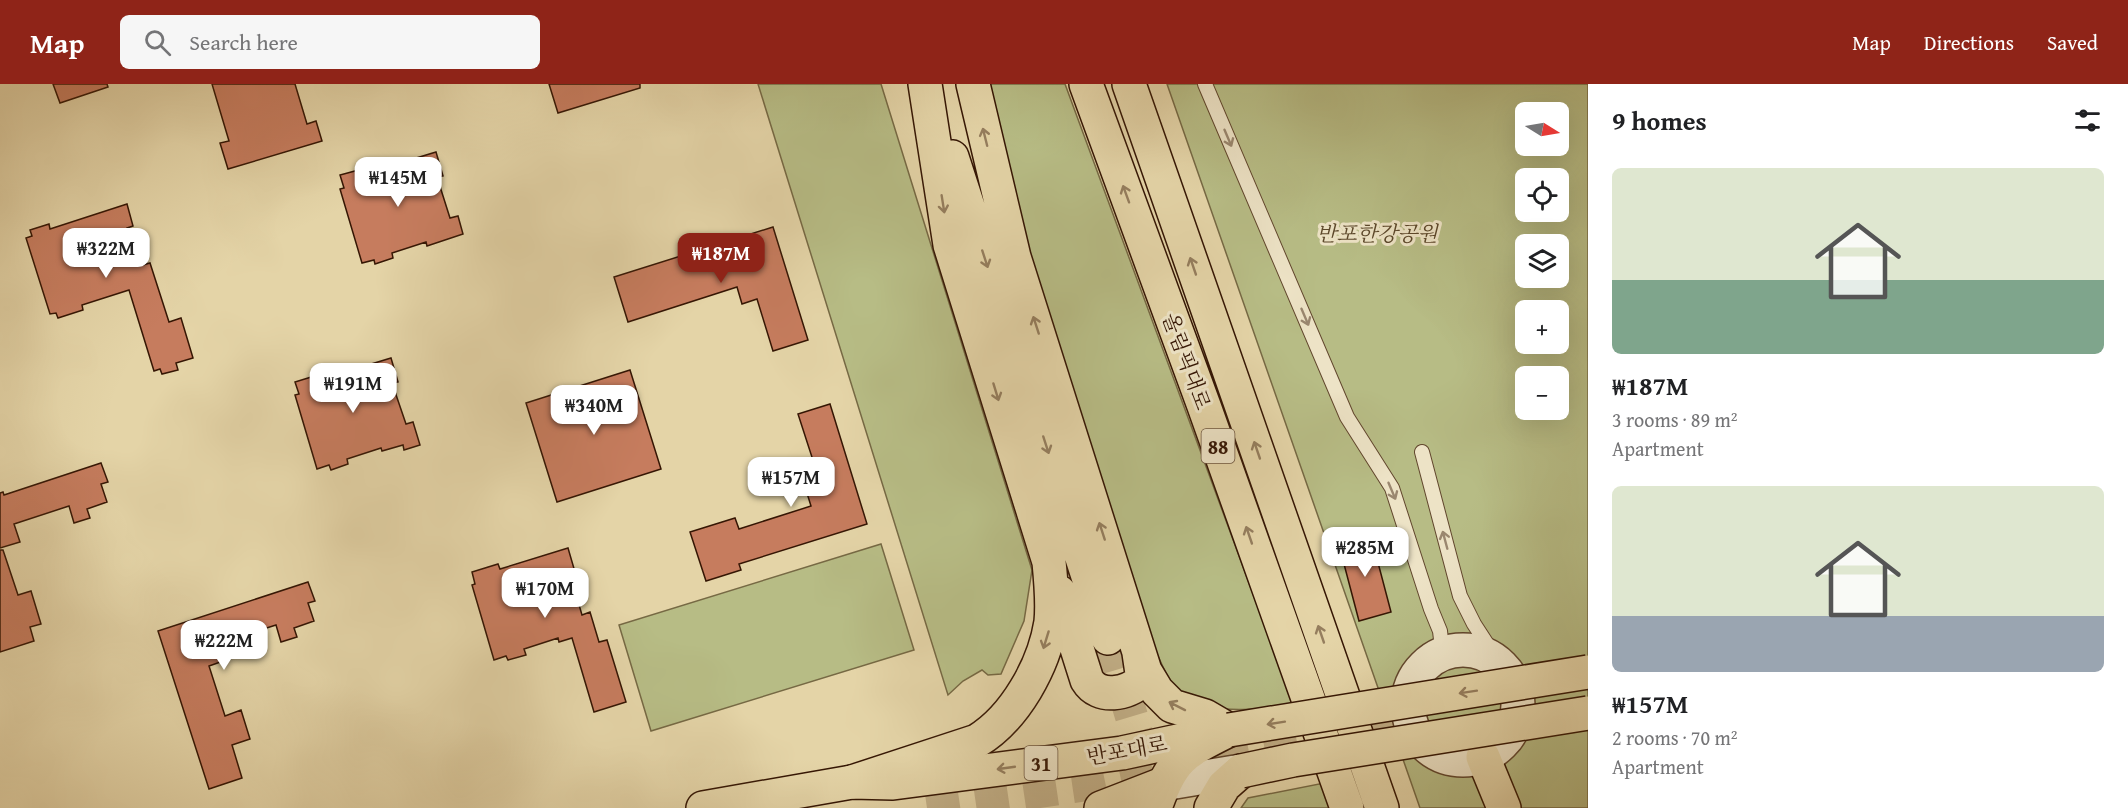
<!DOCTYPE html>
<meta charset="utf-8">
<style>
:root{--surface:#fff;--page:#f6f6f6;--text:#202124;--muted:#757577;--accent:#8f2418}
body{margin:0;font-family:"Gentium Book Plus","Noto Serif KR",serif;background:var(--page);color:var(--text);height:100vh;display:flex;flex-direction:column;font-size:22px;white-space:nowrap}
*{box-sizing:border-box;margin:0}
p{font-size:20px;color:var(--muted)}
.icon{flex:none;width:33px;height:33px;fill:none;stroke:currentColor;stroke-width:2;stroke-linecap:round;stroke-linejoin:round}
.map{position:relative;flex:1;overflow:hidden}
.sheet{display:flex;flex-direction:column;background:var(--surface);width:540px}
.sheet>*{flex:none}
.needle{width:39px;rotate:101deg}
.tools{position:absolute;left:1515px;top:18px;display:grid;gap:12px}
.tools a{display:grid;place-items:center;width:54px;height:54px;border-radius:9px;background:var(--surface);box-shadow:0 6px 24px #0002;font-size:30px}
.price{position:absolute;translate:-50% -51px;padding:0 14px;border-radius:12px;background:#fff;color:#222;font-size:20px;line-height:39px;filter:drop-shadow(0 2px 3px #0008)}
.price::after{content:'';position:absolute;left:50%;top:36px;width:18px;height:14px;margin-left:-9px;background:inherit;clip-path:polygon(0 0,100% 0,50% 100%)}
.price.active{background:var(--accent);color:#fff}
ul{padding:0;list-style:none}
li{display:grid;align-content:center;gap:12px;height:318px;padding:0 24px}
li span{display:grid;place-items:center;height:186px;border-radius:9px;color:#555}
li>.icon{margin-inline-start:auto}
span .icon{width:108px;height:108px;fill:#fffc;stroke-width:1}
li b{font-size:26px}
h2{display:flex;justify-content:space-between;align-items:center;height:72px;padding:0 24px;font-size:26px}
header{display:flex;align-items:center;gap:36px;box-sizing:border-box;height:84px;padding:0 30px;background:var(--accent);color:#fff}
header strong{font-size:28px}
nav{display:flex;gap:33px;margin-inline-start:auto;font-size:21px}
.search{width:420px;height:54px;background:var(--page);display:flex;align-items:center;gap:15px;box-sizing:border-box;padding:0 21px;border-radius:9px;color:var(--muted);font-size:22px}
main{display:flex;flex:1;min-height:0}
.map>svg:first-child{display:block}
</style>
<header>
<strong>Map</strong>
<div class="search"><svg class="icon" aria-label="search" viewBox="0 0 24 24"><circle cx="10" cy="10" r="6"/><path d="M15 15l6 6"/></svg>Search here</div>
<nav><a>Map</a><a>Directions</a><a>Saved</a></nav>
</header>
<main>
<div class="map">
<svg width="1588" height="724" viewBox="0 0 1588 724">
<rect width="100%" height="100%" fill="#e4d4a7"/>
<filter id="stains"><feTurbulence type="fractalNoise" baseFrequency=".00333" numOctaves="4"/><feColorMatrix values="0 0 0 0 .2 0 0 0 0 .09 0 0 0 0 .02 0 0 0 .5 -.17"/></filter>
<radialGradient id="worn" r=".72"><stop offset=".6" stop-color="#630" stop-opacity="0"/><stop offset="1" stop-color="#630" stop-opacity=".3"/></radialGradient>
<path fill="#b7bc85" stroke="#766944" stroke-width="1.5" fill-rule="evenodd" d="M 758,0 L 881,0 L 1032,486 L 1024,537 L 1001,590 L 988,591 L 982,586 L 963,597 L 948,611 Z
M 984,0 L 1065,0 L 1294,621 C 1266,626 1211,630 1186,615 C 1172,606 1161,579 1154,563 L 996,61 Z
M 1167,0 L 1588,0 L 1588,724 L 1420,724 ZM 1526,28 L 1558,28 L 1558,62 L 1526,62 ZM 1526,94 L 1558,94 L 1558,128 L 1526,128 ZM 1526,160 L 1558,160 L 1558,194 L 1526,194 ZM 1526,226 L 1558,226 L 1558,260 L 1526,260 ZM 1526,292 L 1558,292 L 1558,326 L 1526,326 Z
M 881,460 L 914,566 L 651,647 L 619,541 Z
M 1324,699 L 1332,724 L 1241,724 L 1248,714 Z"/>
<path fill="#c67c5e" stroke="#351604" stroke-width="1.5" d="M 53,0 L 107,0 L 108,3 L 60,19 Z
M 212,0 L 295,0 L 307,40 L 316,37 L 322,57 L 228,85 L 220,59 L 229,57 Z
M 549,0 L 640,0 L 640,4 L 558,29 Z
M 436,68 L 443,92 L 437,93 L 450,134 L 458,132 L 463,150 L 427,162 L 426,158 L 392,169 L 393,174 L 375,180 L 374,176 L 362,179 L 340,105 L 344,104 L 340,91 L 366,84 L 367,89 Z
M 127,120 L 133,142 L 127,144 L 139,182 L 150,179 L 169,238 L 181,234 L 193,274 L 176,279 L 178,286 L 162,290 L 160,285 L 154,287 L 129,206 L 82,221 L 83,226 L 58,234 L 56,229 L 50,230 L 26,154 L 32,152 L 30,146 L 49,140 L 50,145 Z
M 773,143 L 808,256 L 773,267 L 757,215 L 742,220 L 737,203 L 628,238 L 614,193 Z
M 391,274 L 398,298 L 392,299 L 406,340 L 413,338 L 420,361 L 404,366 L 403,361 L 382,367 L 381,364 L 347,375 L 348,380 L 331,386 L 329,381 L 317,385 L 295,311 L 299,310 L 295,298 L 321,290 L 322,295 Z
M 630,286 L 661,385 L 557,418 L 526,319 Z
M 830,320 L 867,440 L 739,480 L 741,486 L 706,497 L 690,448 L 735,434 L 739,445 L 811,422 L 806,406 L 821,401 L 798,330 Z
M 101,379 L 108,398 L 101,400 L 107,418 L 87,425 L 90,434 L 74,439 L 69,422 L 14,440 L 20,458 L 0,464 L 0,409 L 3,408 L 4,411 Z
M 1371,452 L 1391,528 L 1359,537 L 1339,461 Z
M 568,464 L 575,488 L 570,490 L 582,531 L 590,528 L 599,558 L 607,556 L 626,618 L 594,628 L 572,554 L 559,558 L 558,554 L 524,565 L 526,571 L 508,576 L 506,572 L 494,576 L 472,501 L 475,500 L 472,488 L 498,480 L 500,485 Z
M 0,466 L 3,466 L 18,511 L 31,507 L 41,540 L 30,543 L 34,557 L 0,568 Z
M 308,498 L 315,517 L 308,519 L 314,537 L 294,544 L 297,553 L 281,558 L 276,541 L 220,559 L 226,576 L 209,582 L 225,632 L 241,626 L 250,655 L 232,661 L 242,694 L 209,705 L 158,547 Z"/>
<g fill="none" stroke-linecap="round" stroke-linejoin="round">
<path stroke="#c1ae86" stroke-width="33" stroke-dasharray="33 16" stroke-linecap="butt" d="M 927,724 L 1097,699 L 1409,633"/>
<path stroke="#c1ae86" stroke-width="33" stroke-dasharray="33 16" stroke-linecap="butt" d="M 1108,554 L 1159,724"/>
<g stroke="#61462d" stroke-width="16">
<path id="service" d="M 1205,0 L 1347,333 L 1392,404 L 1431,525 L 1440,547 L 1442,564 L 1434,573
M 1422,368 L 1460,512 L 1474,540 L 1498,577"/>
</g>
<g stroke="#61462d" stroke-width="36">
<path id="tertiary" d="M1408 621a55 55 0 1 1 110 0a55 55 0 1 1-110 0Z
M 1163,700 L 1241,687"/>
</g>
<g stroke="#351604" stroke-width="36">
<path id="primary" d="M 703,724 L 852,698 L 893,699 L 1122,669 L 1220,648
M 1101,724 L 1163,700"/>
</g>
<g stroke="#351604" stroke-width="36">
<path id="trunk" d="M 973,0 L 1014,173 L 1145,587 L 1157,607 L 1172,622 L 1205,632 L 1229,646
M 1086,0 L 1204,322 L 1347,724
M 1129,0 L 1382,724
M 952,73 L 1108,554
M 1059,508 L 1087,596 C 1099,616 1127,610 1143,596 L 1139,569
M 1483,673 L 1504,724
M 852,698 L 977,657 C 1015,634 1044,582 1051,538 C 1053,518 1051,498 1049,478 L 950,161 L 925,0
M 1155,724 C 1172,674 1183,669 1229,646
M 1211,724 L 1224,702 L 1241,687"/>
</g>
<use href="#service" stroke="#ede3c6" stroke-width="14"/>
<use href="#tertiary" stroke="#ede3c6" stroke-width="33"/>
<use href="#primary" stroke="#e4d4a7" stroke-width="33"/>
<use href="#trunk" stroke="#e4d4a7" stroke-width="33"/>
<g stroke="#351604" stroke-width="36" stroke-linecap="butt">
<path id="primary-bridge" d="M 1229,646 L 1588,588
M 1241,687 L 1293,676 L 1588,629"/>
</g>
<use href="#primary-bridge" stroke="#e4d4a7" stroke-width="33"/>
</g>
<defs><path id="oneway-shaft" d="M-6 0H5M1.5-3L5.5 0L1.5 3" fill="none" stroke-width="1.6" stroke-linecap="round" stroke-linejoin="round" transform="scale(1.5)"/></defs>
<g stroke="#957e5e">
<use href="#oneway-shaft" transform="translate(985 53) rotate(-104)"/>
<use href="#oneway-shaft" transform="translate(1126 110) rotate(-110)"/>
<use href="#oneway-shaft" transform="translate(943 120) rotate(81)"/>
<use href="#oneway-shaft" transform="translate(985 175) rotate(72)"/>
<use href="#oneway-shaft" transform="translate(1193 182) rotate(-109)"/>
<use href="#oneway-shaft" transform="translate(1036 241) rotate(-108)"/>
<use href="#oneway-shaft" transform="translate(996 308) rotate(73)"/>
<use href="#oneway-shaft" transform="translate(1046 361) rotate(72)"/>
<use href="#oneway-shaft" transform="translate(1257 366) rotate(-109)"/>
<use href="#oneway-shaft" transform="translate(1102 447) rotate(-108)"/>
<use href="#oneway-shaft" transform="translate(1249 451) rotate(-109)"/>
<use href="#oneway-shaft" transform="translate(1321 550) rotate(-109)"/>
<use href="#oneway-shaft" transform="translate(1046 556) rotate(107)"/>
<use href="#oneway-shaft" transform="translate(1468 608) rotate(171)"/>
<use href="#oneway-shaft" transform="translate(1177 622) rotate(-153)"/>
<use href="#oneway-shaft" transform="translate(1276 639) rotate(171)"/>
<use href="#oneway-shaft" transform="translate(1006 684) rotate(172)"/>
</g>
<g stroke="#9a876f">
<use href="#oneway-shaft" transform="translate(1228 54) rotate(67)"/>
<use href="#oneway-shaft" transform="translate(1305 233) rotate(67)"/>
<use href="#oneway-shaft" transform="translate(1392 407) rotate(67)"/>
<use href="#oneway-shaft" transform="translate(1445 456) rotate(-105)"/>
</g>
<g text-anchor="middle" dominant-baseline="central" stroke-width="6" stroke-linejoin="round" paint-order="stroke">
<g fill="#ede3c6" stroke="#6c543e" stroke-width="1.5">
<rect x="1201.5" y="345" width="33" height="34" rx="4.5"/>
<rect x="1024.5" y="662" width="33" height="34" rx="4.5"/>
</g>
<g font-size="20" font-weight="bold" fill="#351604">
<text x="1218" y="362">88</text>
<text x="1041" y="679">31</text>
</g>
<g font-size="21" font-style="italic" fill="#5c482b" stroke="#ede3c6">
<text x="1377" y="149">반포한강공원</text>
</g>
<g font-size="21" fill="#351604" stroke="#ede3c6">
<text transform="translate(1187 277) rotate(70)">올림픽대로</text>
<text transform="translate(1127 666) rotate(-10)">반포대로</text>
</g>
</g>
<rect width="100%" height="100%" filter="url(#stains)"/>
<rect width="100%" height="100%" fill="url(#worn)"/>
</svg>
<div class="tools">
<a><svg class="needle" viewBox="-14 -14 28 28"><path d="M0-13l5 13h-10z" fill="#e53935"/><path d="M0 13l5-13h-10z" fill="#757577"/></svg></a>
<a><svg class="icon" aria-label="locate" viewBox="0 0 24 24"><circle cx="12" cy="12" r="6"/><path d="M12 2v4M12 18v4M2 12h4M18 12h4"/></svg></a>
<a><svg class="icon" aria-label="layers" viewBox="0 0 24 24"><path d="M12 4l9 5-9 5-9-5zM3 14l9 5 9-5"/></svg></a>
<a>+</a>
<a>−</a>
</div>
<b class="price" style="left:398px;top:124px">₩145M</b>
<b class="price" style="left:106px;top:195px">₩322M</b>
<b class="price active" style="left:721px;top:200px">₩187M</b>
<b class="price" style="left:353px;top:330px">₩191M</b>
<b class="price" style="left:594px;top:352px">₩340M</b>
<b class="price" style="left:791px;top:424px">₩157M</b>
<b class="price" style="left:1365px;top:494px">₩285M</b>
<b class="price" style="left:545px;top:535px">₩170M</b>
<b class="price" style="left:224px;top:587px">₩222M</b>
</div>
<section class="sheet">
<h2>9 homes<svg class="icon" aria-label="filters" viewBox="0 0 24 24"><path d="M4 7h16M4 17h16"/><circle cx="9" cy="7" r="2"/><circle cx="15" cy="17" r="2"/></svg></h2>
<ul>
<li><span style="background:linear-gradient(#dfe7d0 60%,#7fa58c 0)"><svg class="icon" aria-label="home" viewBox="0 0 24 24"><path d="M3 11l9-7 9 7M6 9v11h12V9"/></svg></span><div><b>₩187M</b><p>3 rooms · 89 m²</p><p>Apartment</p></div></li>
<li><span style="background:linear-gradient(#dfe7d0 70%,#9aa5b1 0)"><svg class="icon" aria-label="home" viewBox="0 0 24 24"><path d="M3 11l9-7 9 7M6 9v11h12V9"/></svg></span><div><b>₩157M</b><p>2 rooms · 70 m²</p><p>Apartment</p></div></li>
</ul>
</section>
</main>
